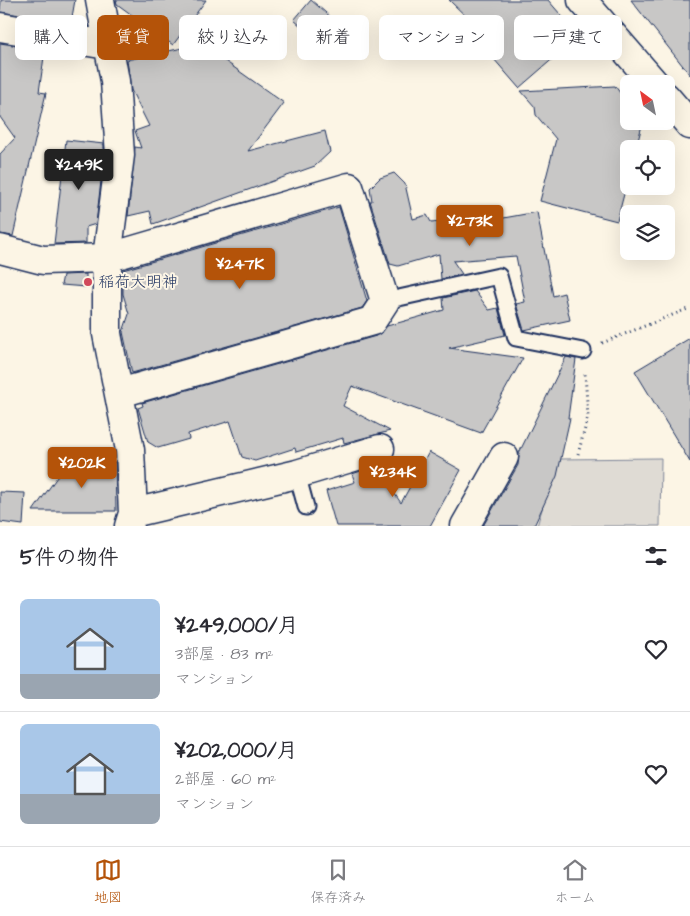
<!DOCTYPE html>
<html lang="ja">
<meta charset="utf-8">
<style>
:root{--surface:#fff;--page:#f2f2f3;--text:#2b2b33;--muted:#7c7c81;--line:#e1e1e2;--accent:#b45309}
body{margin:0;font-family:"Architects Daughter","Klee One",sans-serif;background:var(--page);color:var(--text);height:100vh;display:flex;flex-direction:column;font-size:19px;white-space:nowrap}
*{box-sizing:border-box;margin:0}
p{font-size:16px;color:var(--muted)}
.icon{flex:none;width:28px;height:28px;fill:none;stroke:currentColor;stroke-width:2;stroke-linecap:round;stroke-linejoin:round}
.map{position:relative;height:526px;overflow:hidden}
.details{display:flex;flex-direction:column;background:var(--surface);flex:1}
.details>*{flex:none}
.guide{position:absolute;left:15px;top:15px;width:660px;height:45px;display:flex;gap:10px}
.needle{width:32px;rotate:327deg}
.tools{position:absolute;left:620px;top:75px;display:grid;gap:10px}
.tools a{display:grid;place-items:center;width:55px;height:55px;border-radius:8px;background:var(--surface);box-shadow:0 5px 20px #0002;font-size:25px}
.price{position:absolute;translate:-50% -42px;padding:0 11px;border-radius:5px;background:var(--accent);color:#fff;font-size:16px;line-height:32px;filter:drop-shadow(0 1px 2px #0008)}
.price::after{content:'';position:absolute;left:50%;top:30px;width:15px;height:11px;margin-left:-8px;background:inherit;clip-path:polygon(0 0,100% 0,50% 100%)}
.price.current{background:#222;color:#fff}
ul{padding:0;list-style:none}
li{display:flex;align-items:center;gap:15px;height:125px;padding:0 20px}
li+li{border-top:1px solid var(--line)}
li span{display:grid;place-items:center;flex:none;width:140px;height:100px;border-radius:8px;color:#555}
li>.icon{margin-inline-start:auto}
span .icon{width:60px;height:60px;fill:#fffc;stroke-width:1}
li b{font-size:21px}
h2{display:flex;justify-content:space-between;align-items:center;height:60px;padding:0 20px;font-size:21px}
.chip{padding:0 18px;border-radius:8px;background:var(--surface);box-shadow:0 5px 20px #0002;font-size:18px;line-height:45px}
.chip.current{background:var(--accent);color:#fff}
.menu{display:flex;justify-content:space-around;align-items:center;height:70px;border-top:1px solid var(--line);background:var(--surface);font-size:14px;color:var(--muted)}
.menu a{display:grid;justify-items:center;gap:2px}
.menu .current{color:var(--accent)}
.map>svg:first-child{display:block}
</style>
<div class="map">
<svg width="690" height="526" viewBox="0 0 690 526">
<rect width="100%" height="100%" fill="#fcf5e5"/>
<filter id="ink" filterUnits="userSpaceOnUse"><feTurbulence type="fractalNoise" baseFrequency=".02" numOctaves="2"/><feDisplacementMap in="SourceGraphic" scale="10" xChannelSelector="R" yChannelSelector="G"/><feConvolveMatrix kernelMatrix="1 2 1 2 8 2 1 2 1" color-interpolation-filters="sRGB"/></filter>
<g filter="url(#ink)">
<path fill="#dfdbd4" stroke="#7d8599" d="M 661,458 L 660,526 L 537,526 L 557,459 Z"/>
<path fill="#c8c7c6" stroke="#1b2f5e" d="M 1,0 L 75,0 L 71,23 L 0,12 Z
M 116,0 L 206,0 L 173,45 L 117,4 Z
M 311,0 L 333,19 L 316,39 L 294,20 Z
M 449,0 L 548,0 L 579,36 L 519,88 L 474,36 L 480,30 Z
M 631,0 L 690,0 L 690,75 Z
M 0,43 L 45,50 L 39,92 L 46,93 L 13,236 L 0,234 L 0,154 L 15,138 L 0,117 Z
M 201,44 L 284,103 L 248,151 L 325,131 L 330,152 L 315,166 L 153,224 L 150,211 L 128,216 L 135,147 L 141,148 L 135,131 L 149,126 L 131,90 L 127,60 Z
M 615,86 L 629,105 L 629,121 L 643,121 L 636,149 L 629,149 L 629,175 L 617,221 L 540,201 L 556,139 L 536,115 L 535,107 L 521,91 Z
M 66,140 L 104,144 L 104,155 L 96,224 L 86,227 L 86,243 L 54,244 Z
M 394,173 L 405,184 L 413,219 L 427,215 L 431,222 L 498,216 L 498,219 L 537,212 L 553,296 L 564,293 L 570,320 L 524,330 L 516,304 L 525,302 L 516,256 L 453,261 L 462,274 L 441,279 L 439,254 L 398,266 L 390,264 L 370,201 L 372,201 L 370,188 L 380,178 Z
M 339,207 L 367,301 L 362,308 L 132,373 L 123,332 L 129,314 L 123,294 L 123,270 Z
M 86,274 L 86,287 L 61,285 L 63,275 Z
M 475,291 L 489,310 L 498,308 L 505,335 L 449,348 L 523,358 L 481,433 L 352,386 L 343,406 L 390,431 L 344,443 L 343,438 L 296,452 L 295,448 L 255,461 L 242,457 L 230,421 L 188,434 L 189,439 L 158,448 L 148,442 L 138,408 L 143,406 L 142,403 L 376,336 L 387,326 L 444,310 L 443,298 Z
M 690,338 L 690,462 L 635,371 Z
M 566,357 L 576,359 L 568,418 L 570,418 L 557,476 L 534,526 L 483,526 L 518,465 L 519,453 Z
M 429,452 L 461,470 L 430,526 L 336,526 L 326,491 L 355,482 L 352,474 L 367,469 L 381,474 L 401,503 Z
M 115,462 L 116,511 L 33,511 L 67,463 Z
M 0,492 L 25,493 L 23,525 L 0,522 Z"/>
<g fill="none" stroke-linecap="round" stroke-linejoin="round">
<g stroke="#1b2f5e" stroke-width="19">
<path id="lane" d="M 385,301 L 499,276 L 516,338 L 583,351
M 297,474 L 306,507"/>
</g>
<g stroke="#1b2f5e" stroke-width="31">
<path id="street" d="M 100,0 L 115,81 L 120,155 L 107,258 L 107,334 L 130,450 L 133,513 L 129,526
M 0,27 L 107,45
M 0,249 L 43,260 L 107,258 L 349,187 L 385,301 L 372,321 L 120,393
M 133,513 L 297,474 L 380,449
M 465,526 L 504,457"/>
</g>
<g stroke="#1b2f5e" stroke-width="31">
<path id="secondary" d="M 582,0 L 655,84
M 666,97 L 690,125"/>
</g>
<path stroke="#1b2f5e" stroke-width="3" stroke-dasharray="1 4" stroke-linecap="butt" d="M 602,343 L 690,308
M 578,454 L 588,417 L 585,374"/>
<use href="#lane" stroke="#fcf5e5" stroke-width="15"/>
<use href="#street" stroke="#fcf5e5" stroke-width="28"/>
<use href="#secondary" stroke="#fcf5e5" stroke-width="28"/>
</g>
</g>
<circle fill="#d1495b" stroke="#fcf5e5" stroke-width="2" cx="88" cy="282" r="5"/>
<g text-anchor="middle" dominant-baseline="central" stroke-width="4" stroke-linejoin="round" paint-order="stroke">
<g font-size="16" fill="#1b2f5e" stroke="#fcf5e5" text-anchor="start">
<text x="98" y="282">稲荷大明神</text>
</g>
</g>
</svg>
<div class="tools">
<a><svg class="needle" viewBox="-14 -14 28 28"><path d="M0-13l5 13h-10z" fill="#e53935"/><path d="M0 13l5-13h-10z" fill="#7c7c81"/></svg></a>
<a><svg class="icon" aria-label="locate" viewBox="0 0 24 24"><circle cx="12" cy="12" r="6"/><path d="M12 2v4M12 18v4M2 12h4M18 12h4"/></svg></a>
<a><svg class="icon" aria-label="layers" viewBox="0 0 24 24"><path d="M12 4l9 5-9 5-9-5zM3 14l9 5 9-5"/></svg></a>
</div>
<b class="price current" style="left:79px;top:191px">¥249K</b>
<b class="price" style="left:470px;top:247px">¥273K</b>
<b class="price" style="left:240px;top:290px">¥247K</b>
<b class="price" style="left:82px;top:489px">¥202K</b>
<b class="price" style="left:393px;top:498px">¥234K</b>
<div class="guide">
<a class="chip">購入</a>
<a class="chip current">賃貸</a>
<a class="chip">絞り込み</a>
<a class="chip">新着</a>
<a class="chip">マンション</a>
<a class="chip">一戸建て</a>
</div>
</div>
<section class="details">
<h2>5件の物件<svg class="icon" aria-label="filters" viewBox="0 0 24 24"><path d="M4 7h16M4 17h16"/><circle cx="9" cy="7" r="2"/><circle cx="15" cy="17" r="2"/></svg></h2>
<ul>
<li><span style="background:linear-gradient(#a9c7e8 75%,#9aa5b1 0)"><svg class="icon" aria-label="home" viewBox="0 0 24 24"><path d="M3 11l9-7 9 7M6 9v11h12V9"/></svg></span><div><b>¥249,000/月</b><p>3部屋 · 83 m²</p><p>マンション</p></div><svg class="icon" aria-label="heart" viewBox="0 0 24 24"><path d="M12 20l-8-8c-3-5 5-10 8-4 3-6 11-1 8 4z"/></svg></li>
<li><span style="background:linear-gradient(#a9c7e8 70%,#9aa5b1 0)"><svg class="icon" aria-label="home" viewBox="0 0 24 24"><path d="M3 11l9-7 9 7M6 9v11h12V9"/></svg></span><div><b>¥202,000/月</b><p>2部屋 · 60 m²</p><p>マンション</p></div><svg class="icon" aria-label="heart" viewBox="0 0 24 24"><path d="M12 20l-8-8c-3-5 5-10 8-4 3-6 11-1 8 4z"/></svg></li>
</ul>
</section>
<nav class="menu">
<a class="current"><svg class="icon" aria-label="map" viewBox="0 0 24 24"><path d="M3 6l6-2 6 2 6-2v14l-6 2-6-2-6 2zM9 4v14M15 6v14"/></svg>地図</a>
<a><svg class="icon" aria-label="saved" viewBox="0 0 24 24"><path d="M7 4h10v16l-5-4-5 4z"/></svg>保存済み</a>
<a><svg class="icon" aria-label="home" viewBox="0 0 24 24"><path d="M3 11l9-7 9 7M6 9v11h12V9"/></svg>ホーム</a>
</nav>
